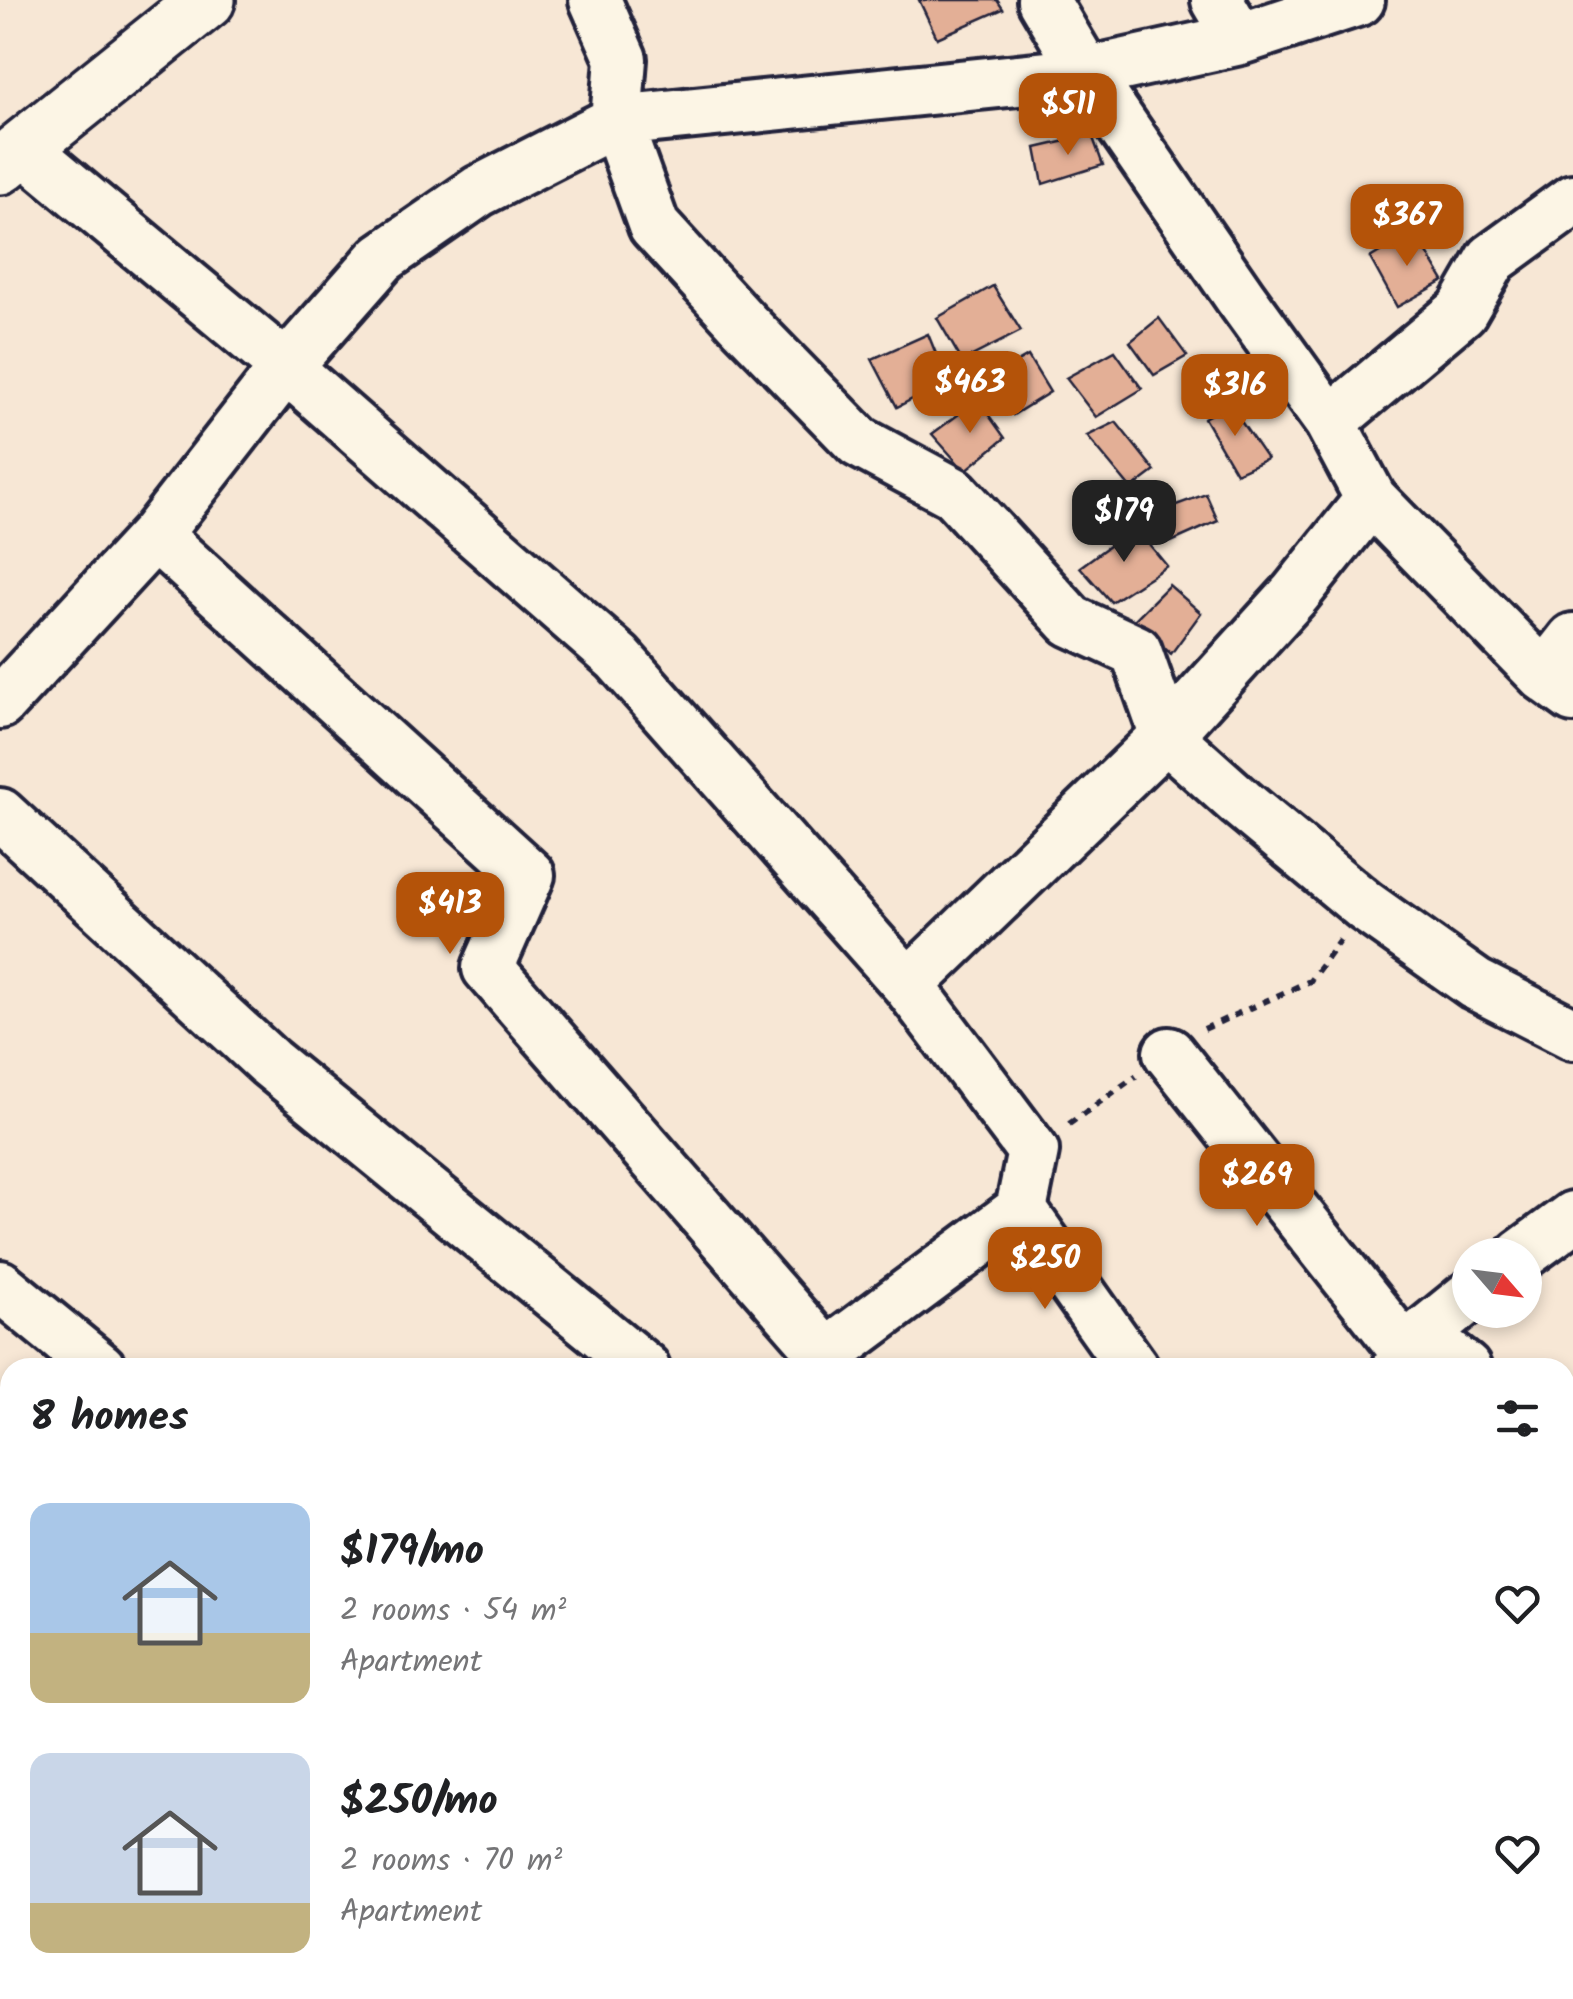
<!DOCTYPE html>
<meta charset="utf-8">
<style>
:root{--surface:#fff;--page:#f2f2f2;--text:#202124;--muted:#757577;--accent:#b45309}
body{margin:0;font-family:Kalam,sans-serif;background:var(--page);color:var(--text);height:100vh;display:flex;flex-direction:column;font-size:38px;white-space:nowrap}
*{box-sizing:border-box;margin:0}
p{font-size:32px;color:var(--muted)}
.icon{flex:none;width:55px;height:55px;fill:none;stroke:currentColor;stroke-width:2;stroke-linecap:round;stroke-linejoin:round}
.map{position:relative;flex:1;overflow:hidden}
.details{position:absolute;left:0px;top:1358px;width:1575px;height:642px;display:flex;flex-direction:column;background:var(--surface);border-radius:30px 30px 0 0;box-shadow:0 5px 15px #0003}
.details>*{flex:none}
.needle{width:65px;rotate:118deg}
.controls{position:absolute;left:1452px;top:1238px;display:grid;gap:20px}
.controls a{display:grid;place-items:center;width:90px;height:90px;border-radius:50%;background:var(--surface);box-shadow:0 5px 15px #0003;font-size:50px}
.price{position:absolute;translate:-50% -85px;padding:0 22px;border-radius:20px;background:var(--accent);color:#fff;font-size:32px;line-height:65px;filter:drop-shadow(0 2px 5px #0008)}
.price::after{content:'';position:absolute;left:50%;top:60px;width:30px;height:22px;margin-left:-15px;background:inherit;clip-path:polygon(0 0,100% 0,50% 100%)}
.price.on{background:#222;color:#fff}
ul{padding:0;list-style:none}
li{display:flex;align-items:center;gap:30px;height:250px;padding:0 30px}
li span{display:grid;place-items:center;flex:none;width:280px;height:200px;border-radius:20px;color:#555}
li>.icon{margin-inline-start:auto}
span .icon{width:120px;height:120px;fill:#fffc;stroke-width:1}
li b{font-size:42px}
h2{display:flex;justify-content:space-between;align-items:center;height:120px;padding:0 30px;font-size:42px}
.map>svg:first-child{display:block}
</style>
<div class="map">
<svg width="1573" height="1999" viewBox="0 0 1573 1999">
<rect width="100%" height="100%" fill="#f7e7d5"/>
<filter id="ink" filterUnits="userSpaceOnUse"><feTurbulence type="fractalNoise" baseFrequency=".01" numOctaves="2"/><feDisplacementMap in="SourceGraphic" scale="20" xChannelSelector="R" yChannelSelector="G"/><feConvolveMatrix kernelMatrix="1 2 1 2 8 2 1 2 1" color-interpolation-filters="sRGB"/></filter>
<g filter="url(#ink)">
<path fill="#e3af96" stroke="#22223b" stroke-width="2.5" d="M 919,0 L 997,0 L 1003,9 L 937,38 Z
M 1092,135 L 1103,165 L 1043,184 L 1036,148 Z
M 1414,231 L 1444,281 L 1397,307 L 1370,258 Z
M 993,286 L 1021,331 L 962,361 L 937,318 Z
M 1159,318 L 1187,356 L 1154,375 L 1130,342 Z
M 928,334 L 947,381 L 897,407 L 872,359 Z
M 1115,351 L 1142,389 L 1096,417 L 1066,378 Z
M 1028,356 L 1050,392 L 1013,415 L 986,380 Z
M 978,400 L 1005,438 L 965,471 L 932,434 Z
M 1229,404 L 1267,459 L 1236,473 L 1204,418 Z
M 1116,422 L 1155,471 L 1131,489 L 1087,436 Z
M 1206,494 L 1218,521 L 1171,542 L 1157,512 Z
M 1135,527 L 1167,566 L 1111,602 L 1080,567 Z
M 1169,585 L 1201,613 L 1171,654 L 1134,620 Z"/>
<g fill="none" stroke-linecap="round" stroke-linejoin="round">
<g stroke="#22223b" stroke-width="58">
<path id="minor" d="M 595,0 L 621,59 L 616,121 L 654,226 L 743,323 L 859,442 L 954,493 L 1071,621 L 1136,651 L 1166,736 L 1295,594 L 1371,499
M 1043,0 L 1086,73 L 1240,297 L 1330,422 L 1371,499 L 1544,676 L 1573,697
M 1217,0 L 1240,39
M 23,148 L 286,367 L 618,658 L 908,985 L 1033,1151 L 1021,1210 L 826,1355 L 815,1368
M 1330,422 L 1462,311 L 1492,259 L 1573,200
M 155,535 L 529,875 L 488,968 L 826,1355
M 1544,676 L 1573,639
M 0,703 L 155,535 L 286,367 L 382,258 L 479,191 L 616,121 L 1086,73 L 1240,39 L 1359,0
M 0,814 L 269,1062 L 644,1368
M 908,985 L 1166,736 L 1241,803 L 1365,906 L 1475,984 L 1573,1034
M 1169,1053 L 1408,1354
M 1021,1210 L 1133,1368
M 1521,1255 L 1573,1217
M 0,1286 L 100,1368
M 1422,1335 L 1465,1368
M 1398,1368 L 1422,1335 L 1470,1296
M 1565,1443 L 1573,1449
M 0,1715 L 10,1720
M 1565,1872 L 1573,1882
M 903,1990 L 909,1999
M 1318,1990 L 1325,1999
M 53,1999 L 58,1990
M 380,1999 L 387,1990
M 723,1999 L 728,1990"/>
</g>
<g stroke="#22223b" stroke-width="62">
<path id="major" d="M 0,166 L 207,0"/>
</g>
<path stroke="#22223b" stroke-width="6" stroke-dasharray="8 8" stroke-linecap="butt" d="M 1204,1029 L 1310,981 L 1340,940
M 1069,1124 L 1136,1076"/>
<use href="#minor" stroke="#fcf5e5" stroke-width="50"/>
<use href="#major" stroke="#fcf5e5" stroke-width="55"/>
</g>
</g>
</svg>
<div class="controls">
<a><svg class="needle" viewBox="-14 -14 28 28"><path d="M0-13l5 13h-10z" fill="#e53935"/><path d="M0 13l5-13h-10z" fill="#757577"/></svg></a>
</div>
<b class="price" style="left:1068px;top:158px">$511</b>
<b class="price" style="left:1407px;top:269px">$367</b>
<b class="price" style="left:970px;top:436px">$463</b>
<b class="price" style="left:1235px;top:439px">$316</b>
<b class="price on" style="left:1124px;top:565px">$179</b>
<b class="price" style="left:450px;top:957px">$413</b>
<b class="price" style="left:1257px;top:1229px">$269</b>
<b class="price" style="left:1045px;top:1312px">$250</b>
<section class="details">
<h2>8 homes<svg class="icon" aria-label="filters" viewBox="0 0 24 24"><path d="M4 7h16M4 17h16"/><circle cx="9" cy="7" r="2"/><circle cx="15" cy="17" r="2"/></svg></h2>
<ul>
<li><span style="background:linear-gradient(#a9c7e8 65%,#c2b280 0)"><svg class="icon" aria-label="home" viewBox="0 0 24 24"><path d="M3 11l9-7 9 7M6 9v11h12V9"/></svg></span><div><b>$179/mo</b><p>2 rooms · 54 m²</p><p>Apartment</p></div><svg class="icon" aria-label="heart" viewBox="0 0 24 24"><path d="M12 20l-8-8c-3-5 5-10 8-4 3-6 11-1 8 4z"/></svg></li>
<li><span style="background:linear-gradient(#c9d6e8 75%,#c2b280 0)"><svg class="icon" aria-label="home" viewBox="0 0 24 24"><path d="M3 11l9-7 9 7M6 9v11h12V9"/></svg></span><div><b>$250/mo</b><p>2 rooms · 70 m²</p><p>Apartment</p></div><svg class="icon" aria-label="heart" viewBox="0 0 24 24"><path d="M12 20l-8-8c-3-5 5-10 8-4 3-6 11-1 8 4z"/></svg></li>
</ul>
</section>
</div>
